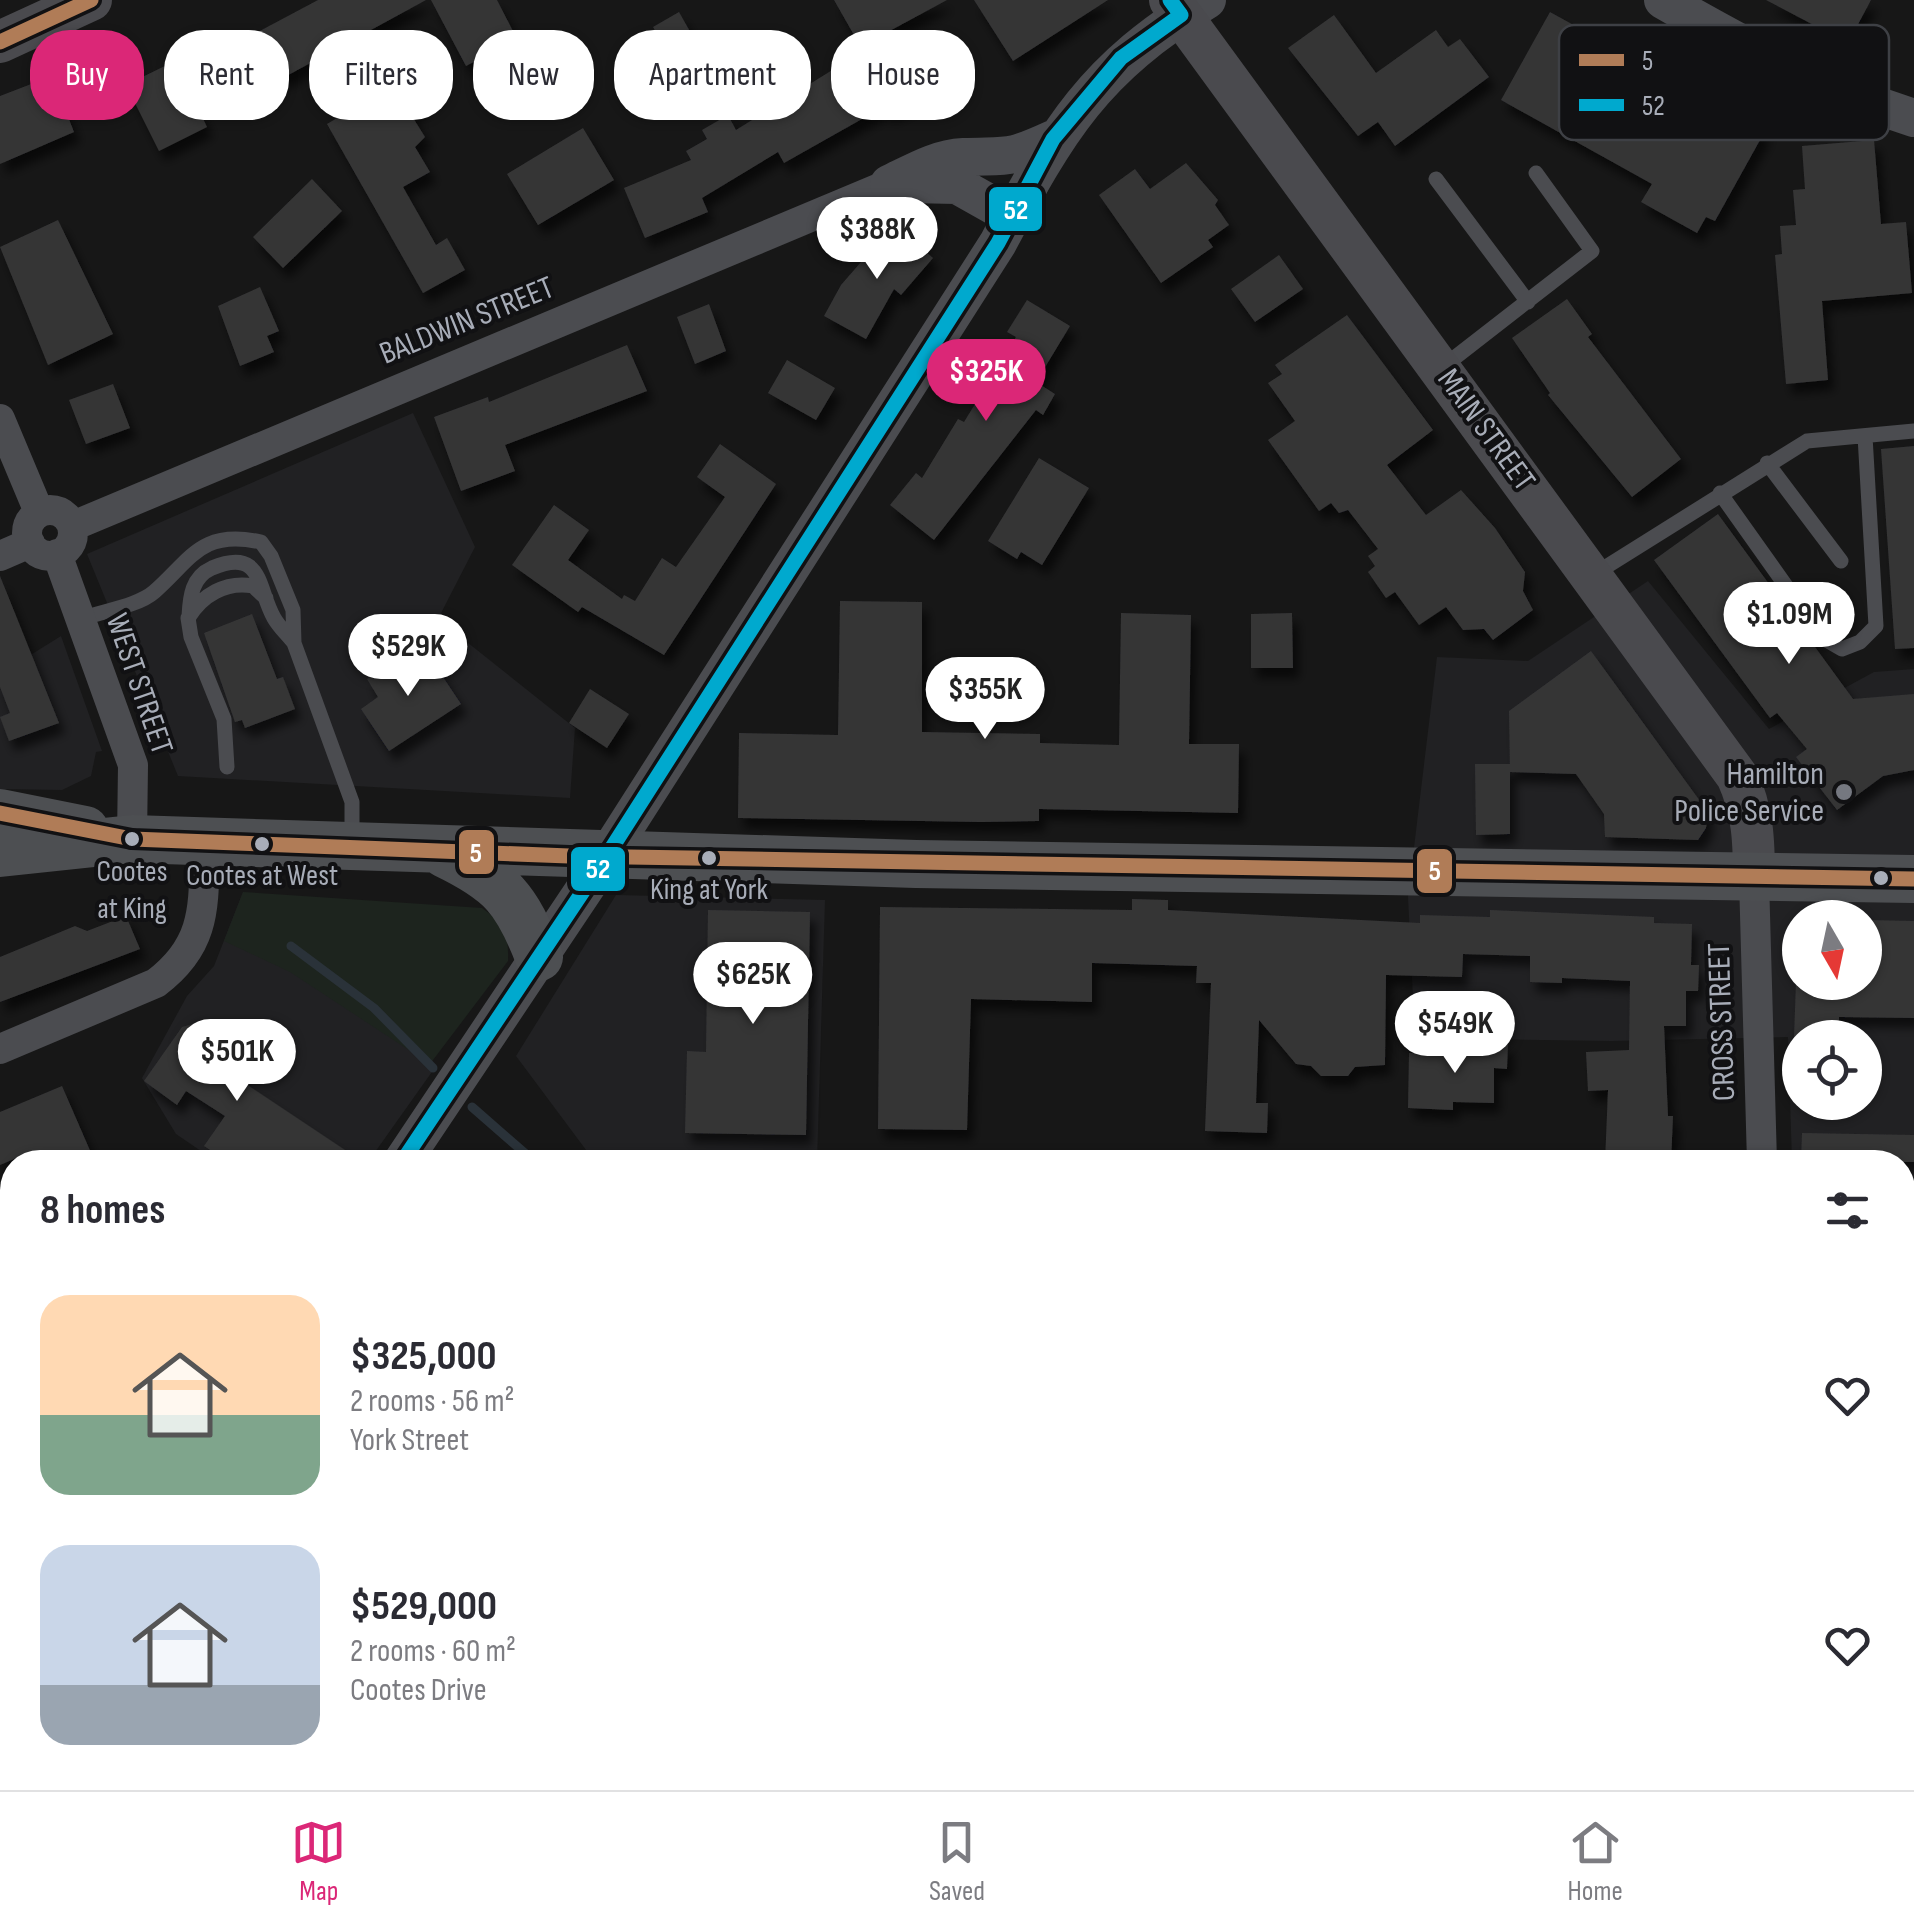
<!DOCTYPE html>
<meta charset="utf-8">
<style>
:root{--surface:#fff;--page:#f2f2f3;--text:#2b2b33;--muted:#7c7c81;--line:#e1e1e2;--accent:#db2777}
body{margin:0;font-family:"Sofia Sans Condensed",sans-serif;background:var(--page);color:var(--text);height:100vh;display:flex;flex-direction:column;font-size:38px;white-space:nowrap}
*{box-sizing:border-box;margin:0}
p{font-size:32px;color:var(--muted)}
.icon{flex:none;width:55px;height:55px;fill:none;stroke:currentColor;stroke-width:2;stroke-linecap:round;stroke-linejoin:round}
.map{position:relative;flex:1;overflow:hidden}
.panel{position:absolute;left:0px;top:1150px;width:1915px;height:640px;display:flex;flex-direction:column;background:var(--surface);border-radius:40px 40px 0 0;box-shadow:0 2px 8px #0004}
.panel>*{flex:none}
.top-card{position:absolute;left:30px;top:30px;width:1000px;height:90px;display:flex;gap:20px}
.needle{width:65px;rotate:171deg}
.tools{position:absolute;left:1782px;top:900px;display:grid;gap:20px}
.tools a{display:grid;place-items:center;width:100px;height:100px;border-radius:50%;background:var(--surface);box-shadow:0 2px 8px #0004;font-size:50px}
.price{position:absolute;translate:-50% -85px;padding:0 22px;border-radius:35px;background:#fff;color:#222;font-size:32px;line-height:65px;filter:drop-shadow(0 2px 5px #0008)}
.price::after{content:'';position:absolute;left:50%;top:60px;width:30px;height:22px;margin-left:-15px;background:inherit;clip-path:polygon(0 0,100% 0,50% 100%)}
.price.on{background:var(--accent);color:#fff}
ul{padding:0;list-style:none}
li{display:flex;align-items:center;gap:30px;height:250px;padding:0 40px}
li span{display:grid;place-items:center;flex:none;width:280px;height:200px;border-radius:30px;color:#555}
li>.icon{margin-inline-start:auto}
span .icon{width:120px;height:120px;fill:#fffc;stroke-width:1}
li b{font-size:42px}
h2{display:flex;justify-content:space-between;align-items:center;height:120px;padding:0 40px;font-size:42px}
.tag{padding:0 35px;border-radius:40px;background:var(--surface);box-shadow:0 2px 8px #0004;font-size:35px;line-height:90px}
.tag.on{background:var(--accent);color:#fff}
.menu{display:flex;justify-content:space-around;align-items:center;height:140px;border-top:2px solid var(--line);background:var(--surface);font-size:28px;color:var(--muted)}
.menu a{display:grid;justify-items:center;gap:5px}
.menu .on{color:var(--accent)}
.map>svg:first-child{display:block}
</style>
<div class="map">
<svg width="1914" height="1790" viewBox="0 0 1914 1790">
<defs>
<filter id="shadow"><feDropShadow dx="6" dy="10" stdDeviation="5" flood-color="#0009"/></filter>
</defs>
<rect width="100%" height="100%" fill="#171717"/>
<path fill="#212123" fill-rule="evenodd" d="M 413,413 L 475,547 L 438,619 L 575,728 L 570,798 L 178,776 L 87,554 Z
M 1648,581 L 1769,729 L 1874,672 L 1914,669 L 1914,1248 L 1903,1248 L 1902,1162 L 1792,1162 L 1788,1037 L 1611,1041 L 1415,1038 L 1408,897 L 1437,657 L 1528,661 ZM 1800,918 L 1865,918 L 1865,982 L 1800,982 ZM 1800,1038 L 1865,1038 L 1865,1102 L 1800,1102 Z
M 61,636 L 102,751 L 96,752 L 91,776 L 62,790 L 0,789 L 0,674 Z
M 243,892 L 434,1069 L 368,1162 L 217,1162 L 176,1134 L 142,1078 L 187,996 L 214,966 Z
M 616,895 L 825,900 L 817,1162 L 595,1162 L 516,1056 Z"/>
<path fill="#1d241e" d="M 243,892 L 482,908 C 504,924 509,934 508,961 L 430,1064 L 290,972 L 224,941 Z
M 100,1778 L 220,1778 L 217,1790 L 93,1790 Z
M 765,1778 L 1088,1778 L 1093,1790 L 784,1790 Z
M 1355,1778 L 1513,1778 L 1514,1790 L 1354,1790 Z"/>
<g fill="none" stroke-linecap="round" stroke-linejoin="round">
<path stroke="#2a3239" stroke-width="9" d="M 291,946 L 374,1008 L 433,1068
M 472,1107 L 535,1162
M 1010,1778 L 1015,1790"/>
</g>
<path fill="#353536" filter="url(#shadow)" d="M 318,0 L 426,0 L 281,79 L 256,33 Z
M 431,0 L 497,0 L 517,39 L 466,66 Z
M 834,0 L 947,0 L 884,34 L 917,98 L 889,113 L 885,106 L 784,163 L 778,152 L 702,198 L 708,212 L 645,238 L 624,188 L 691,160 L 686,151 L 707,139 L 702,130 L 728,115 L 736,130 L 858,54 L 862,49 Z
M 974,0 L 1108,0 L 1013,61 Z
M 1766,0 L 1871,0 L 1848,43 Z
M 679,12 L 697,44 L 671,58 L 653,27 Z
M 1550,12 L 1765,131 L 1715,221 L 1706,217 L 1697,233 L 1641,202 L 1652,184 L 1501,100 Z
M 1334,15 L 1376,73 L 1436,30 L 1448,47 L 1460,39 L 1489,77 L 1395,146 L 1378,122 L 1358,136 L 1288,48 Z
M 175,61 L 207,127 L 159,151 L 126,85 Z
M 401,72 L 421,106 L 410,113 L 425,137 L 415,147 L 430,172 L 403,187 L 436,245 L 447,238 L 465,270 L 423,293 L 327,124 L 354,108 L 350,101 Z
M 52,76 L 74,132 L 0,164 L 0,96 Z
M 583,128 L 614,180 L 538,225 L 507,174 Z
M 1874,140 L 1881,224 L 1906,222 L 1912,293 L 1822,301 L 1828,380 L 1786,384 L 1775,255 L 1782,254 L 1780,226 L 1796,225 L 1793,190 L 1805,189 L 1802,146 Z
M 1186,163 L 1218,200 L 1215,205 L 1229,225 L 1208,240 L 1213,247 L 1161,283 L 1099,195 L 1135,169 L 1150,189 Z
M 312,179 L 342,211 L 283,268 L 253,237 Z
M 58,220 L 113,334 L 48,365 L 0,247 Z
M 894,224 L 933,258 L 901,295 L 894,289 L 866,339 L 824,316 L 841,285 Z
M 1279,255 L 1303,289 L 1255,322 L 1231,289 Z
M 260,287 L 279,331 L 267,336 L 274,352 L 240,366 L 218,306 Z
M 1567,299 L 1592,334 L 1588,337 L 1681,459 L 1632,497 L 1548,395 L 1550,393 L 1512,338 Z
M 1027,300 L 1070,326 L 1036,382 L 1055,394 L 1043,415 L 1036,410 L 934,540 L 890,505 L 916,473 L 922,478 L 958,419 L 964,422 L 991,378 L 985,374 L 996,358 L 1001,361 L 1016,337 L 1007,332 Z
M 709,304 L 726,351 L 695,364 L 677,317 Z
M 1347,315 L 1433,430 L 1387,465 L 1426,515 L 1461,490 L 1495,528 L 1525,572 L 1523,591 L 1533,610 L 1493,640 L 1484,629 L 1463,630 L 1446,607 L 1419,625 L 1395,592 L 1386,598 L 1368,572 L 1375,566 L 1368,556 L 1378,549 L 1348,510 L 1339,513 L 1331,503 L 1319,511 L 1268,440 L 1295,421 L 1268,383 L 1282,374 L 1275,365 Z
M 627,345 L 647,391 L 505,445 L 515,471 L 461,491 L 434,417 L 488,397 L 489,402 Z
M 787,360 L 835,388 L 816,420 L 768,393 Z
M 113,384 L 130,428 L 86,444 L 69,400 Z
M 720,444 L 776,484 L 664,655 L 582,607 L 578,612 L 512,565 L 554,505 L 589,530 L 568,560 L 622,599 L 624,595 L 635,601 L 662,558 L 676,567 L 725,497 L 697,477 Z
M 1914,446 L 1914,648 L 1895,649 L 1881,449 Z
M 1039,458 L 1089,488 L 1042,565 L 1021,552 L 1017,559 L 988,541 Z
M 1718,514 L 1853,699 L 1914,694 L 1914,770 L 1883,776 L 1837,810 L 1796,757 L 1807,749 L 1777,713 L 1770,718 L 1654,560 Z
M 0,576 L 59,723 L 9,741 L 0,717 L 10,713 L 0,687 Z
M 840,601 L 922,602 L 922,732 L 1040,734 L 1040,743 L 1119,745 L 1121,613 L 1191,615 L 1189,744 L 1239,744 L 1238,813 L 1039,809 L 1039,821 L 981,822 L 738,818 L 739,733 L 838,735 Z
M 1292,613 L 1293,668 L 1251,668 L 1251,614 Z
M 252,614 L 277,679 L 283,677 L 295,709 L 245,728 L 242,720 L 235,722 L 204,633 Z
M 413,649 L 425,667 L 433,662 L 461,704 L 389,751 L 361,709 L 378,697 L 367,679 Z
M 1591,651 L 1708,812 L 1706,828 L 1698,840 L 1605,837 L 1604,814 L 1576,774 L 1510,772 L 1509,711 Z
M 590,689 L 629,714 L 607,748 L 569,723 Z
M 1475,764 L 1510,764 L 1510,834 L 1476,835 Z
M 1132,899 L 1168,900 L 1168,910 L 1420,923 L 1420,915 L 1490,917 L 1490,910 L 1654,917 L 1654,923 L 1692,924 L 1691,965 L 1699,965 L 1698,991 L 1686,991 L 1686,1026 L 1664,1026 L 1668,1116 L 1673,1116 L 1671,1162 L 1605,1162 L 1608,1090 L 1588,1091 L 1586,1052 L 1629,1050 L 1630,981 L 1562,978 L 1562,983 L 1530,982 L 1530,956 L 1463,954 L 1462,977 L 1386,975 L 1385,1065 L 1355,1067 L 1348,1076 L 1321,1076 L 1311,1066 L 1296,1064 L 1259,1020 L 1256,1103 L 1268,1103 L 1267,1133 L 1205,1131 L 1211,983 L 1196,983 L 1197,966 L 1092,963 L 1092,1002 L 971,999 L 967,1130 L 878,1129 L 880,907 L 1132,910 Z
M 708,910 L 810,912 L 806,1135 L 685,1133 L 687,1051 L 706,1052 Z
M 126,916 L 140,949 L 0,1002 L 0,957 L 75,926 L 87,931 Z
M 1865,920 L 1914,921 L 1914,1018 L 1839,1017 L 1839,1038 L 1794,1038 L 1796,982 L 1865,982 Z
M 200,1022 L 236,1046 L 240,1080 L 363,1162 L 229,1162 L 204,1146 L 225,1116 L 186,1091 L 177,1105 L 144,1081 L 182,1027 Z
M 1465,1043 L 1508,1044 L 1507,1069 L 1494,1068 L 1494,1103 L 1453,1102 L 1453,1110 L 1408,1108 L 1409,1053 L 1465,1054 Z
M 62,1086 L 95,1162 L 38,1162 L 33,1151 L 0,1165 L 0,1112 Z
M 1802,1133 L 1914,1135 L 1914,1162 L 1801,1162 Z"/>
<g fill="none" stroke-linecap="round" stroke-linejoin="round">
<path stroke="#4b4c50" stroke-width="15" d="M 1436,179 L 1528,302
M 1444,366 L 1592,251 L 1536,173
M 1767,463 L 1841,561
M 1720,493 L 1823,638 L 1842,649 L 1860,642 L 1876,626 L 1865,436
M 1593,575 L 1807,441 L 1914,431
M 189,616 C 190,596 192,577 212,568 C 263,547 257,588 274,618 C 279,627 288,635 294,643
M 81,619 C 102,611 138,606 154,592 C 191,560 200,529 261,542 L 271,556 L 293,610 L 294,643 L 352,802 L 352,840
M 227,767 L 224,719 L 191,637 L 188,618 C 202,595 226,581 253,586 L 266,598
M 1332,1790 L 1332,1778"/>
<path stroke="#4b4c50" stroke-width="30" d="M 0,419 L 39,512
M27 533a23 23 0 1 1 46 0a23 23 0 1 1-46 0Z
M 73,526 L 889,184
M 57,554 L 133,765 L 132,839
M 0,556 L 30,543
M 1754,879 L 1762,1162
M 0,1049 L 156,983 C 209,943 203,903 205,842
M 1902,1442 L 1914,1443
M 0,1772 L 12,1767
M 1764,1778 L 1764,1790
M 631,1790 L 633,1778"/>
<path stroke="#4b4c50" stroke-width="38" d="M 1663,0 C 1745,47 1824,90 1914,118
M 889,184 C 912,173 937,158 963,157 C 1010,155 1007,160 1053,139
M 908,184 L 957,185 L 1012,216
M 402,1162 L 606,857 L 998,243 C 1058,129 1094,68 1207,0
M 29,1790 L 31,1778"/>
<path stroke="#4a4a4e" stroke-width="42" d="M 1170,0 L 1737,776 C 1753,811 1754,841 1754,879
M 0,42 L 91,0"/>
<path stroke="#4d4f52" stroke-width="48" d="M 0,813 L 85,830
M 0,853 L 132,839 L 916,864 L 1914,879
M 445,854 C 501,881 517,899 539,957"/>
<g stroke="#111113" stroke-width="22">
<path id="bus-1" d="M 0,42 L 91,0
M 0,813 L 132,839 L 569,856 L 1914,879"/>
</g>
<g stroke="#111113" stroke-width="22">
<path id="bus-2" d="M 402,1162 L 606,857 L 998,243 L 1053,139 L 1121,58 L 1181,15 L 1170,0"/>
</g>
<use href="#bus-1" stroke="#b07c57" stroke-width="15"/>
<use href="#bus-2" stroke="#00a9ce" stroke-width="15"/>
</g>
<circle fill="#757880" stroke="#111113" stroke-width="4" cx="1844" cy="792" r="10"/>
<g fill="#a8adb8" stroke="#111113" stroke-width="4">
<circle cx="132" cy="839" r="9"/>
<circle cx="262" cy="844" r="9"/>
<circle cx="709" cy="858" r="9"/>
<circle cx="1881" cy="878" r="9"/>
</g>
<g text-anchor="middle" dominant-baseline="central" stroke-width="8" stroke-linejoin="round" paint-order="stroke">
<g font-size="30" fill="#a8adb8" stroke="#111113">
<text x="132" y="872">Cootes<tspan x="132" dy="37">at King</tspan></text>
<text x="262" y="876">Cootes at West</text>
<text x="709" y="890">King at York</text>
</g>
<g font-size="32" fill="#a8adb8" stroke="#111113">
<text transform="translate(467 321) rotate(-22)">BALDWIN STREET</text>
<text transform="translate(1486 430) rotate(54)">MAIN STREET</text>
<text transform="translate(139 684) rotate(71)">WEST STREET</text>
<text transform="translate(1722 1022) rotate(-92)">CROSS STREET</text>
</g>
<g font-size="32" fill="#a8adb8" stroke="#111113" text-anchor="end">
<text x="1824" y="774">Hamilton<tspan x="1824" dy="37">Police Service</tspan></text>
</g>
</g>
<rect x="1559" y="25" width="330" height="115" rx="15" fill="#111113" stroke="#3e4045" stroke-width="2.5"/>
<rect x="1579" y="54" width="45" height="12" fill="#b07c57"/>
<rect x="1579" y="99" width="45" height="12" fill="#00a9ce"/>
<g font-size="28" fill="#a8adb8">
<text x="1642" y="70">5</text>
<text x="1642" y="115">52</text>
</g>
<g stroke="#111113" stroke-width="4">
<rect x="987" y="185" width="57" height="48" rx="10" fill="#00a9ce"/>
<rect x="457" y="828" width="39" height="48" rx="10" fill="#b07c57"/>
<rect x="569" y="845" width="58" height="48" rx="10" fill="#00a9ce"/>
<rect x="1415" y="847" width="39" height="48" rx="10" fill="#b07c57"/>
</g>
<g font-size="28" text-anchor="middle" font-weight="bold" fill="#fff">
<text x="1016" y="219">52</text>
<text x="476" y="862">5</text>
<text x="598" y="878">52</text>
<text x="1435" y="880">5</text>
</g>
</svg>
<div class="tools">
<a><svg class="needle" viewBox="-14 -14 28 28"><path d="M0-13l5 13h-10z" fill="#e53935"/><path d="M0 13l5-13h-10z" fill="#7c7c81"/></svg></a>
<a><svg class="icon" aria-label="locate" viewBox="0 0 24 24"><circle cx="12" cy="12" r="6"/><path d="M12 2v4M12 18v4M2 12h4M18 12h4"/></svg></a>
</div>
<b class="price" style="left:877px;top:282px">$388K</b>
<b class="price on" style="left:986px;top:424px">$325K</b>
<b class="price" style="left:1789px;top:667px">$1.09M</b>
<b class="price" style="left:408px;top:699px">$529K</b>
<b class="price" style="left:985px;top:742px">$355K</b>
<b class="price" style="left:753px;top:1027px">$625K</b>
<b class="price" style="left:1455px;top:1076px">$549K</b>
<b class="price" style="left:237px;top:1104px">$501K</b>
<div class="top-card">
<a class="tag on">Buy</a>
<a class="tag">Rent</a>
<a class="tag">Filters</a>
<a class="tag">New</a>
<a class="tag">Apartment</a>
<a class="tag">House</a>
</div>
<section class="panel">
<h2>8 homes<svg class="icon" aria-label="filters" viewBox="0 0 24 24"><path d="M4 7h16M4 17h16"/><circle cx="9" cy="7" r="2"/><circle cx="15" cy="17" r="2"/></svg></h2>
<ul>
<li><span style="background:linear-gradient(#ffd9b3 60%,#7fa58c 0)"><svg class="icon" aria-label="home" viewBox="0 0 24 24"><path d="M3 11l9-7 9 7M6 9v11h12V9"/></svg></span><div><b>$325,000</b><p>2 rooms · 56 m²</p><p>York Street</p></div><svg class="icon" aria-label="heart" viewBox="0 0 24 24"><path d="M12 20l-8-8c-3-5 5-10 8-4 3-6 11-1 8 4z"/></svg></li>
<li><span style="background:linear-gradient(#c9d6e8 70%,#9aa5b1 0)"><svg class="icon" aria-label="home" viewBox="0 0 24 24"><path d="M3 11l9-7 9 7M6 9v11h12V9"/></svg></span><div><b>$529,000</b><p>2 rooms · 60 m²</p><p>Cootes Drive</p></div><svg class="icon" aria-label="heart" viewBox="0 0 24 24"><path d="M12 20l-8-8c-3-5 5-10 8-4 3-6 11-1 8 4z"/></svg></li>
</ul>
</section>
</div>
<nav class="menu">
<a class="on"><svg class="icon" aria-label="map" viewBox="0 0 24 24"><path d="M3 6l6-2 6 2 6-2v14l-6 2-6-2-6 2zM9 4v14M15 6v14"/></svg>Map</a>
<a><svg class="icon" aria-label="saved" viewBox="0 0 24 24"><path d="M7 4h10v16l-5-4-5 4z"/></svg>Saved</a>
<a><svg class="icon" aria-label="home" viewBox="0 0 24 24"><path d="M3 11l9-7 9 7M6 9v11h12V9"/></svg>Home</a>
</nav>
